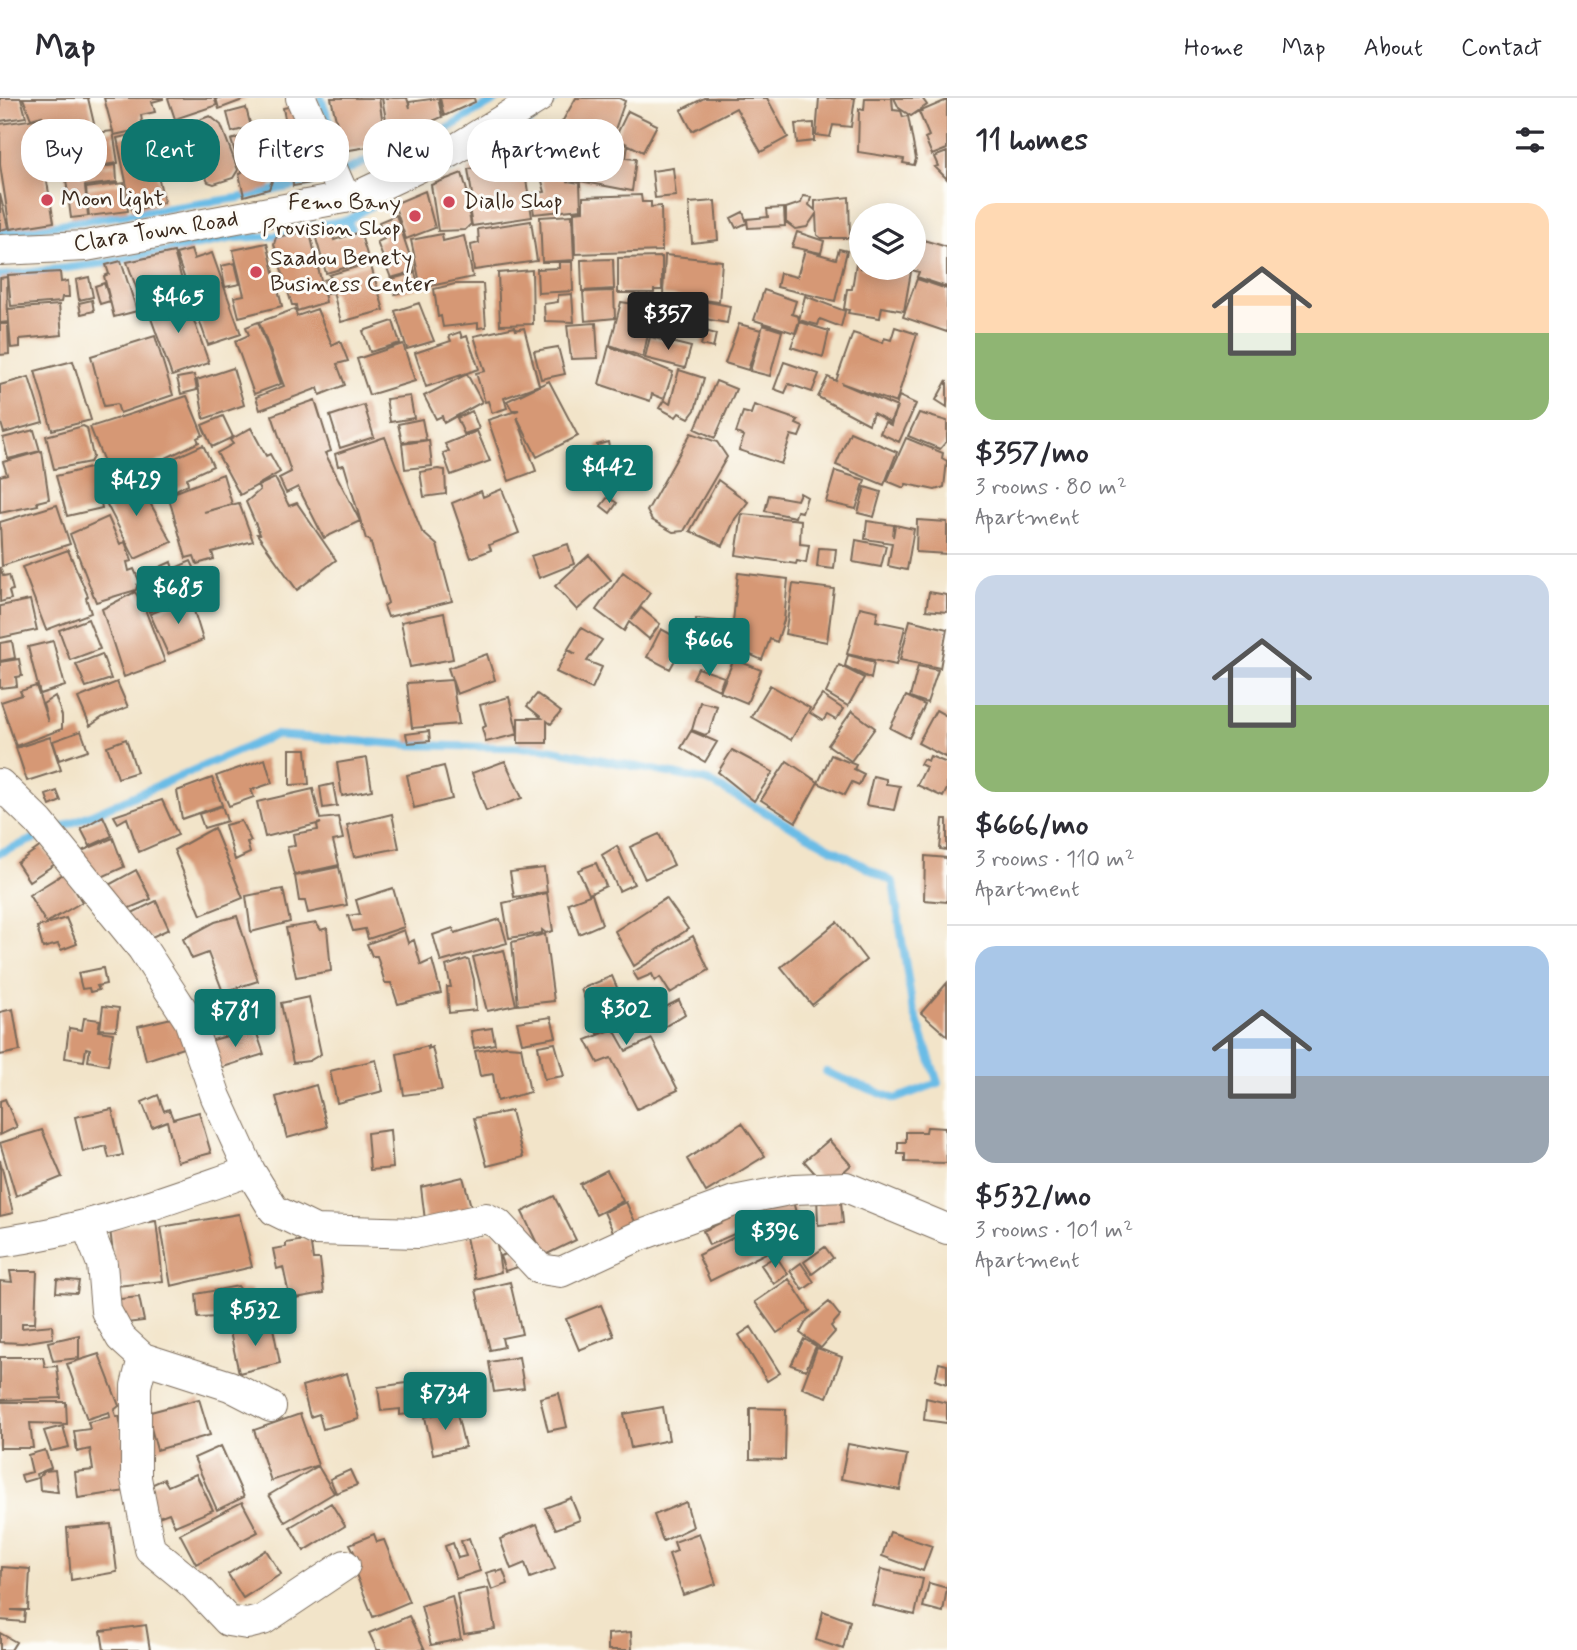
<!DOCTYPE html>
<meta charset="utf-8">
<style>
:root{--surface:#fff;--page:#f2f2f3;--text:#2b2b33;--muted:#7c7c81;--line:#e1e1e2;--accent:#0f766e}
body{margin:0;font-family:Mynerve,sans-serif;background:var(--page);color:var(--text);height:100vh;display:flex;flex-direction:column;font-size:26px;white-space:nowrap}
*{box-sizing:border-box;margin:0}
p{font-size:23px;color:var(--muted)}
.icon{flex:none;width:38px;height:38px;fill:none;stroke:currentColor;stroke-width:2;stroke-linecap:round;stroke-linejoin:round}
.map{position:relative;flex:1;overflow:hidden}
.panel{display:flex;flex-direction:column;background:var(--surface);width:630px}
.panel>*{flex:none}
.guide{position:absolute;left:21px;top:21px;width:665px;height:63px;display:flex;gap:14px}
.controls{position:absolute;left:849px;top:105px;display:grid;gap:14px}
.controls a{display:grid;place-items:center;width:77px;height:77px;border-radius:50%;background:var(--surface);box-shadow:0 4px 18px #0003;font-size:35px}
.price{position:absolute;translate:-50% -60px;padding:0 16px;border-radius:7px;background:var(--accent);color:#fff;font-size:23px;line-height:46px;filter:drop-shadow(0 2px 4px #0008)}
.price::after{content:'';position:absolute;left:50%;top:42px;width:21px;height:16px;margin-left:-10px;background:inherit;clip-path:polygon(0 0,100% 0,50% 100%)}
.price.active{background:#222;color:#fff}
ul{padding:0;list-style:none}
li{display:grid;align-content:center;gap:14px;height:371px;padding:0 28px}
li+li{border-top:2px solid var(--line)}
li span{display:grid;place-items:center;height:217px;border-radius:21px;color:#555}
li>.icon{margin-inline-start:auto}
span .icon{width:126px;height:126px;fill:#fffc;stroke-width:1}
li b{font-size:30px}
h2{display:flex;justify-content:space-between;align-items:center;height:84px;padding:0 28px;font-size:30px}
.pill{padding:0 24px;border-radius:28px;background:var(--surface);box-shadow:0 4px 18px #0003;font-size:24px;line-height:63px}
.pill.active{background:var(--accent);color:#fff}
header{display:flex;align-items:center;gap:42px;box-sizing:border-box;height:98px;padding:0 35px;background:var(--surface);border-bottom:2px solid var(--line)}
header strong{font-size:33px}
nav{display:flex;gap:38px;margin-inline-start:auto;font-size:24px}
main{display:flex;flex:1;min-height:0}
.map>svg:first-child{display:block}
</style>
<header>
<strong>Map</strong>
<nav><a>Home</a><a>Map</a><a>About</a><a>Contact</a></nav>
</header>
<main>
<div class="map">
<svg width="947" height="1552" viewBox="0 0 947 1552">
<rect width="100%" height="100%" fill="#fdfcf7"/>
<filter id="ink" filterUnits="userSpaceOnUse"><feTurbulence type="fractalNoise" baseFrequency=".0143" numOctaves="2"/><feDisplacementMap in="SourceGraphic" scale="14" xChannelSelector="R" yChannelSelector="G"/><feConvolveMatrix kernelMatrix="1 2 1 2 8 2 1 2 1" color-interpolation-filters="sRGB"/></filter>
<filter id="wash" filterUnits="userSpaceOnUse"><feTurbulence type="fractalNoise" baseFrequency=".00686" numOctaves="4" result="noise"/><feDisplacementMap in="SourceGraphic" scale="28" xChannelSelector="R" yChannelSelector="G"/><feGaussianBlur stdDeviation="1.57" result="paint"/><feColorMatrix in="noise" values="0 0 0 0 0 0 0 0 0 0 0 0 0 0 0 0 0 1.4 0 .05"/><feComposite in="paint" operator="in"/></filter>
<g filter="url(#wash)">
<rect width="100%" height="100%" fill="#f2e4c9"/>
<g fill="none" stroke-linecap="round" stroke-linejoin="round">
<path stroke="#6bbce6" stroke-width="8" d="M 321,0 L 343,60
M 451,70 L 514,37 L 556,0
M 341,75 L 395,50 L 438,36 L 499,0
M 348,122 L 379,103
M 0,135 L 238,100 L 329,80
M 0,178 L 99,166 L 234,140 L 275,138 L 291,131 L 348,122 L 351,131
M 53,733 L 275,637 L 410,647 L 543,650 L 708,683 L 893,784 L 912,907 L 938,985 L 895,1001 L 826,974
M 0,755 L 41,738"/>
</g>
<g id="blocks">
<path fill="#d69874" d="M 0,0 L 21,0 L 26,19 L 0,23 Z
M 23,0 L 88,0 L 95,30 L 47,38 L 42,18 L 31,21 Z
M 104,0 L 163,0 L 163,1 L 152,4 L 155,14 L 141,17 L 143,31 L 114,37 Z
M 168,0 L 214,0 L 217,7 L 175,21 Z
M 216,0 L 248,0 L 219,11 Z
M 331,0 L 379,0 L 386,46 L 343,53 Z
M 382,0 L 407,0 L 410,10 L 409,4 L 438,0 L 442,19 L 406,35 L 403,29 L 388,32 Z
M 440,0 L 474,0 L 475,4 L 444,18 Z
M 576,0 L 619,0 L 625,3 L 611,43 L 562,24 Z
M 704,0 L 767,0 L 788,39 L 761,54 L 736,10 L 692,33 L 681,12 Z
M 819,0 L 855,0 L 851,29 L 833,27 L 830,39 L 816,37 Z
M 865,0 L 892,0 L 893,12 L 901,13 L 903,19 L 908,18 L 916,61 L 914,67 L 903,65 L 904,61 L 858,54 L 859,11 L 864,12 Z
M 894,0 L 922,0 L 927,7 L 911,18 L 899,10 Z
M 947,2 L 947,51 L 932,57 L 925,40 L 929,38 L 919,14 Z
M 294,8 L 298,28 L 287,31 L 283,10 Z
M 246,10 L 251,29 L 232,34 L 227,15 Z
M 628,13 L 657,27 L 643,54 L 615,40 Z
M 210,18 L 221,27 L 238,72 L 233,80 L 214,86 L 208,84 L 204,76 L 194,39 L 193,24 Z
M 36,21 L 54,124 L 10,131 L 0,67 L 0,26 Z
M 814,25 L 814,43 L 797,45 L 795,26 Z
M 113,33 L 118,65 L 62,73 L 58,39 Z
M 148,33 L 164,104 L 132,113 L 117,40 Z
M 258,33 L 269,60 L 271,58 L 272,83 L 269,91 L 244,98 L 239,76 L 242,75 L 231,42 Z
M 552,37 L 552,65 L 539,67 L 535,39 Z
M 577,38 L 628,47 L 626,60 L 636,61 L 632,93 L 569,81 Z
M 314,41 L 317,84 L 293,88 L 291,51 L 300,49 L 299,42 Z
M 947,54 L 947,81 L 935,69 L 938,68 L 934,59 Z
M 523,63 L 532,119 L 472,128 L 468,103 L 473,103 L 468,71 Z
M 555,66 L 558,78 L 565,76 L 567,83 L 580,85 L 581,111 L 534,116 L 531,96 L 545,94 L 538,68 Z
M 116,67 L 117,84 L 85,88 L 88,118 L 71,120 L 65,74 Z
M 673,70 L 676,98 L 655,100 L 652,73 Z
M 462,75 L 469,100 L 466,101 L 471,126 L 465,132 L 438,133 L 431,87 Z
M 124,85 L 128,113 L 89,118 L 86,90 Z
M 425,93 L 435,130 L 406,141 L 394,106 Z
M 0,96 L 8,130 L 0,132 Z
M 641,97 L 642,104 L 651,104 L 651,109 L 661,108 L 662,153 L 575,156 L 574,114 L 583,113 L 583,99 Z
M 803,98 L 811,99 L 809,107 L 815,112 L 815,103 L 849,99 L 850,140 L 821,140 L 817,137 L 816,116 L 807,129 L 795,131 L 786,124 L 786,110 L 801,105 Z
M 715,103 L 718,142 L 692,145 L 689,105 Z
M 784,110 L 785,128 L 748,130 L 747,121 L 768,119 L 767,111 Z
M 743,114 L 747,125 L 736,130 L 731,120 Z
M 396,117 L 415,173 L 391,180 L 377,144 L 384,141 L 379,124 Z
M 572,117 L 574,162 L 542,164 L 540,119 Z
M 531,123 L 537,163 L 474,172 L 471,147 L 479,145 L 478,131 Z
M 331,132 L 334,142 L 360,134 L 369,163 L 326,175 L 315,137 Z
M 304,134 L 310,135 L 326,204 L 297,213 L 296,207 L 292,207 L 274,146 L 276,139 Z
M 797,134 L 824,143 L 821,155 L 792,149 Z
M 442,136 L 443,143 L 464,138 L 473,179 L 421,190 L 411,142 Z
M 860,140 L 861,170 L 911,174 L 904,213 L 882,209 L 880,220 L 848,215 L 849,212 L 844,211 L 847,191 L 852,191 Z
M 920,141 L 947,149 L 947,189 L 917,179 L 919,174 L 908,171 L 914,170 Z
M 267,145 L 282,208 L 239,219 L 234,199 L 244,197 L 233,152 Z
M 839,151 L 847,153 L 835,203 L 777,189 L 780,175 L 797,179 L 805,152 L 836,161 Z
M 191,152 L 194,161 L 212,155 L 241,236 L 208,247 L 176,156 Z
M 174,154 L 185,193 L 143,208 L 127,164 Z
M 665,157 L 722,163 L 719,204 L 663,197 Z
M 662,159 L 662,192 L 654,192 L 654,195 L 618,195 L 618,160 Z
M 613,161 L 614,191 L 582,193 L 581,162 Z
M 121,163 L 137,213 L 114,219 L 104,178 L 109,176 L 106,167 Z
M 559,164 L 572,164 L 573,193 L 538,195 L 537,171 L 559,170 Z
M 235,165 L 240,186 L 225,189 L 221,168 Z
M 370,165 L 384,212 L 341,224 L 333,194 L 327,196 L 324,182 L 331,180 L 329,177 Z
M 532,172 L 533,226 L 500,227 L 498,175 Z
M 60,174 L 61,184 L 68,183 L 69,199 L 62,199 L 61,204 L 11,208 L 8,177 Z
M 415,175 L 419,190 L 395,196 L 391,181 Z
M 7,179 L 8,224 L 0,225 L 0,180 Z
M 89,179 L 93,199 L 79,202 L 76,182 Z
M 917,181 L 947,191 L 947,234 L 903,219 Z
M 104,185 L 110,203 L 100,206 L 95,188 Z
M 455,186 L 483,186 L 486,229 L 478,230 L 478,225 L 443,229 L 441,218 L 438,219 L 434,191 Z
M 764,192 L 796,203 L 792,216 L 798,218 L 799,223 L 795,235 L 754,222 Z
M 614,193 L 615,220 L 585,223 L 583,194 Z
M 184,195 L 209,265 L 172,278 L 148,212 L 150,207 Z
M 572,196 L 574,224 L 545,223 L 544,206 L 558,204 L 558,197 Z
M 805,198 L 845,213 L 841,229 L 820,221 L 818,227 L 799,222 Z
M 657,200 L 680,203 L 677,220 L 658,218 Z
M 92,202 L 94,213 L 81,216 L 79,205 Z
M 703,203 L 730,208 L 727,225 L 700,220 Z
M 621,204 L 654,209 L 643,259 L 610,247 Z
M 681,204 L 697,206 L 695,220 L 679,218 Z
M 419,205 L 434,243 L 407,251 L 395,213 Z
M 59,207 L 62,237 L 20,241 L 20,249 L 11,250 L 8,211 Z
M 295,211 L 297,218 L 317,211 L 332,247 L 340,243 L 348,263 L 337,266 L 345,287 L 320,297 L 318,290 L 260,312 L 256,299 L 284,288 L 259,224 Z
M 393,223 L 400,245 L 370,254 L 363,233 Z
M 258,224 L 281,286 L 254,296 L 235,243 L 249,237 L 246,229 Z
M 800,224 L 829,233 L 823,259 L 791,249 Z
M 596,225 L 598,260 L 571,261 L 567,227 Z
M 0,226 L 8,226 L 9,256 L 0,257 Z
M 739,226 L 761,232 L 748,272 L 725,265 Z
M 763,227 L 782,233 L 770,278 L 750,273 Z
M 515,229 L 516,232 L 524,230 L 539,287 L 504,300 L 507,310 L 492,315 L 488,303 L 485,304 L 476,275 L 485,273 L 474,238 Z
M 895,229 L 917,236 L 896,305 L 841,285 L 897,309 L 890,324 L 873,315 L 869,326 L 818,299 L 828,279 L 836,283 L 853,235 L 883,245 L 884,240 L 891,242 Z
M 705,233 L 716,236 L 713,250 L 701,247 Z
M 460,234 L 462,240 L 467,238 L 479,271 L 426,289 L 415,255 L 451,243 L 449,238 Z
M 155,238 L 173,297 L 120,315 L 117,306 L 104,308 L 91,258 Z
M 650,239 L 691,249 L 685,270 L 645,260 Z
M 403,246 L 415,283 L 369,297 L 357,261 Z
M 609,248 L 673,274 L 664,301 L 652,296 L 650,303 L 599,286 Z
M 558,249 L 565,276 L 541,281 L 534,253 Z
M 73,263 L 91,322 L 52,332 L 35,273 Z
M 784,264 L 819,276 L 812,294 L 789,286 L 785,295 L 774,291 Z
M 233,270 L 244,307 L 204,321 L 197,282 Z
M 679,272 L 704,280 L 695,312 L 689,320 L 679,315 L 676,319 L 659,310 L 664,302 L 670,306 Z
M 467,276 L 482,304 L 444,325 L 442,318 L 436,321 L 424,298 Z
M 194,277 L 197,292 L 181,296 L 177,280 Z
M 29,279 L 43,324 L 4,335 L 0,322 L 0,287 Z
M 947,282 L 947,309 L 936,302 Z
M 549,283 L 578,338 L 537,359 L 517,319 L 536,373 L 509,383 L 488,322 L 519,312 L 512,312 L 507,303 Z
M 716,283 L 736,291 L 715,340 L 695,331 Z
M 187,298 L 203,337 L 197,340 L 199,344 L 113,386 L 90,329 Z
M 410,298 L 414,320 L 390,324 L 386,301 Z
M 899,298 L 916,306 L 899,344 L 880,335 L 885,324 L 891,327 Z
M 315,302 L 331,353 L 325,355 L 360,423 L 324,440 L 298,389 L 286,395 L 279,380 L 291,374 L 272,317 Z
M 364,307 L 374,339 L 340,350 L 330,318 Z
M 754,307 L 798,322 L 796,326 L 803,329 L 799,339 L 791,337 L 781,366 L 739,352 L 744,338 L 736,335 L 743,314 L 751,316 Z
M 472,313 L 479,331 L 464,336 L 457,320 Z
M 919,315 L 947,323 L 947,343 L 940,351 L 908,338 Z
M 223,318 L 233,339 L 212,349 L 202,327 Z
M 422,321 L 426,342 L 402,344 L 398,326 Z
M 83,328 L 87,330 L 93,359 L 90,364 L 54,371 L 46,338 Z
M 251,330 L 266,358 L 270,356 L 280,374 L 240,397 L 217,355 L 233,346 L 230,342 Z
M 34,332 L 40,353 L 8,361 L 3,340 Z
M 477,333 L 490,363 L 451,377 L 443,355 L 449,353 L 445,346 Z
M 850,334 L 897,354 L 884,387 L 836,367 Z
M 691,335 L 717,344 L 727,359 L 684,433 L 673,434 L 652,422 L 647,413 Z
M 385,339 L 422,434 L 437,447 L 452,503 L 388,519 L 384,508 L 388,505 L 370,442 L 366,441 L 344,367 L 338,368 L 335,356 Z
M 906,340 L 943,355 L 942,360 L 947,363 L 944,389 L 935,392 L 906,386 L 904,390 L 887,383 Z
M 429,342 L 432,368 L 405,371 L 402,346 Z
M 608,344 L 615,379 L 601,382 L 600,376 L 586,380 L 582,361 L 599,360 L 597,347 Z
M 203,347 L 213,368 L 187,380 L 188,386 L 154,403 L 141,375 Z
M 42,353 L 49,401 L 37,404 L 38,407 L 0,415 L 0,378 L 7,376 L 3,364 Z
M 94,369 L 102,410 L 67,418 L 56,378 Z
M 438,371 L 445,372 L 446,396 L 424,399 L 420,374 Z
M 835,373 L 865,382 L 856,411 L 826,404 Z
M 223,376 L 232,406 L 204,414 L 239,405 L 253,443 L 212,454 L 214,461 L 197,466 L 194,458 L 186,460 L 168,397 Z
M 136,380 L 172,444 L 135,461 L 101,395 Z
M 275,380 L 289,408 L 297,405 L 336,462 L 297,492 L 257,436 L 260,436 L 246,404 L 260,392 L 258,388 Z
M 718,382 L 748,404 L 735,421 L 723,448 L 690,433 Z
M 865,389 L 881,394 L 874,419 L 858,415 Z
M 502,391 L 519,435 L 489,447 L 491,452 L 471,460 L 452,405 L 481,393 L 483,399 Z
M 800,395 L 807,399 L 802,414 L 797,413 L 795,419 L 765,413 L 769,397 L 797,402 Z
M 608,399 L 617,405 L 610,415 L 601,408 Z
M 57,407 L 70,446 L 2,468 L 0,424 Z
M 742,416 L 801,422 L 800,446 L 809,447 L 806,465 L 797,463 L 796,466 L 736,457 Z
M 108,419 L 120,446 L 125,444 L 132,463 L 127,464 L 129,473 L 134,471 L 141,487 L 156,480 L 153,472 L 171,464 L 173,471 L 191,463 L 204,490 L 149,514 L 137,488 L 136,492 L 96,504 L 70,436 Z
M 917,422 L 947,424 L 947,456 L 916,454 Z
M 867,423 L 894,427 L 893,439 L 895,427 L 914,431 L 907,472 L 888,468 L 892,445 L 865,441 Z
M 856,442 L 886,448 L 881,469 L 853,464 Z
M 568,446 L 574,466 L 539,480 L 531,458 Z
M 819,450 L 836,451 L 834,471 L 817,469 Z
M 68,452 L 88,498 L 86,500 L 91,515 L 46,532 L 22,469 Z
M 589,457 L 611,482 L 577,512 L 555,488 Z
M 0,469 L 3,478 L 9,477 L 13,492 L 9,493 L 11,501 L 0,504 Z
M 623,474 L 650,495 L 631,522 L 641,510 L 660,526 L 649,541 L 629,524 L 624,533 L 596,512 Z
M 738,475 L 788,481 L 784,522 L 777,544 L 770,541 L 762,562 L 726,546 L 733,524 Z
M 793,486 L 834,491 L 827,544 L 785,536 Z
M 210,490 L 216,503 L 205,508 L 199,495 Z
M 135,494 L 143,506 L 165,564 L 124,579 L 102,511 Z
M 929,494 L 947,497 L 947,514 L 926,512 Z
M 190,500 L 203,542 L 168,556 L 150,516 Z
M 30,502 L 37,532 L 0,540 L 0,508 Z
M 860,509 L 878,513 L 876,523 L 905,529 L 896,567 L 847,556 Z
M 444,515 L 453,561 L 410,569 L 401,524 Z
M 88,521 L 100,551 L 70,562 L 59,532 Z
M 696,521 L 728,524 L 726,548 L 695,548 Z
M 910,522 L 947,531 L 940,570 L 900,562 Z
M 581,530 L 602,542 L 587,563 L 602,569 L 592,591 L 556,574 L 568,552 L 576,556 L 568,551 Z
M 661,531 L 685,544 L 670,571 L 647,559 Z
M 12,543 L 15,560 L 0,563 L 0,545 Z
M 53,543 L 65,588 L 40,596 L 28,549 Z
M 102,556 L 111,581 L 86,589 L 76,566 Z
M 487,556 L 495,582 L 457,596 L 448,570 Z
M 848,557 L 874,564 L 871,581 L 845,568 Z
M 19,561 L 22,578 L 16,579 L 17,588 L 0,590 L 0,564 Z
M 734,561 L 761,572 L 747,605 L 720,594 Z
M 839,567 L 864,580 L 848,608 L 826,595 Z
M 918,568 L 938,572 L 927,605 L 910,599 Z
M 698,570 L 724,579 L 719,592 L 693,580 Z
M 452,582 L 459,626 L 412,630 L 407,585 Z
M 117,584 L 128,609 L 103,619 L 90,628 L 78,600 Z
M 770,587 L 810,610 L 791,642 L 751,619 Z
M 36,588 L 48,624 L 43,606 L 55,598 L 62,618 L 62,631 L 16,648 L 1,604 L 22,597 L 20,593 Z
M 537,596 L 561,614 L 551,626 L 547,623 L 547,645 L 518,645 L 518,620 L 542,620 L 527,608 Z
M 822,597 L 843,611 L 836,622 L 827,617 L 823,623 L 810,615 Z
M 906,598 L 925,607 L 909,640 L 890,630 Z
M 509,599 L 518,636 L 486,644 L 482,630 L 486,628 L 480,607 Z
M 700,604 L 717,608 L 709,635 L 705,637 L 692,632 Z
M 936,612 L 947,618 L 947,660 L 918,645 Z
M 852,613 L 875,630 L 851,663 L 828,647 Z
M 81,633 L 88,652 L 59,662 L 53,643 Z
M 429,633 L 430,643 L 408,645 L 406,636 Z
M 691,633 L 717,644 L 705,664 L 681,650 Z
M 50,639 L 61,672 L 27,683 L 16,650 Z
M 126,641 L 137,674 L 118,680 L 107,648 Z
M 290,651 L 306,651 L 309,686 L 290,687 Z
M 732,652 L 773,674 L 754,703 L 718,674 Z
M 831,657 L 856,667 L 854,671 L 864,676 L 859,687 L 852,684 L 845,697 L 818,685 Z
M 930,658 L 947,665 L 947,691 L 943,699 L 917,687 L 926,669 L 920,666 L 923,661 L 928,663 Z
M 367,660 L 372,692 L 342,698 L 337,665 Z
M 265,661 L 272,685 L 251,692 L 254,699 L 229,708 L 216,678 Z
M 505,663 L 522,700 L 486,713 L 472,675 Z
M 787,663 L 818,684 L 796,724 L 761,702 Z
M 444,668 L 452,701 L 414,710 L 407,677 Z
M 873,678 L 886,681 L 886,686 L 900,688 L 894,712 L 866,707 Z
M 212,680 L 222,707 L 182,721 L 177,693 Z
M 333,686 L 337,708 L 323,710 L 320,689 Z
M 313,691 L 320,721 L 338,719 L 343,741 L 333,743 L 339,767 L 294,777 L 287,749 L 295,748 L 293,736 L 318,732 L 317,727 L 321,725 L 265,739 L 257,704 Z
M 57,693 L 61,703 L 50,708 L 46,697 Z
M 162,702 L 178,737 L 139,754 L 127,720 L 118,725 L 114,718 Z
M 222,708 L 227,723 L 204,730 L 199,716 Z
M 392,716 L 399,750 L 354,759 L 347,727 Z
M 103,718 L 112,738 L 90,748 L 81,731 Z
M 943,721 L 947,721 L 947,752 L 940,751 Z
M 241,723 L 251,743 L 247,744 L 250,755 L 235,762 L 225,727 Z
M 214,730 L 243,800 L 201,817 L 174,752 Z
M 659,736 L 674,767 L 645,781 L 630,749 Z
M 113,740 L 124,769 L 93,783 L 79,754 Z
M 41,748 L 55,766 L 29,783 L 17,765 Z
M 617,748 L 634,786 L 619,793 L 602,757 Z
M 925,758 L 947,760 L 947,804 L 924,802 Z
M 596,765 L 606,788 L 589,796 L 578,772 Z
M 339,769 L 347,807 L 308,815 L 305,803 L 299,803 L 295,778 Z
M 544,770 L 547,794 L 514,799 L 510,774 Z
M 136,772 L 151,801 L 120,814 L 105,789 Z
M 65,775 L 82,804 L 46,825 L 29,797 Z
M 393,790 L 404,829 L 368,841 L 365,831 L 353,833 L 348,818 L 360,816 L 356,802 Z
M 283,791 L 290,824 L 251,834 L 246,798 Z
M 547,795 L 553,833 L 546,835 L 542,832 L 542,835 L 509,840 L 503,805 Z
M 592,796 L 602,826 L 579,836 L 568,805 Z
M 666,800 L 688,831 L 634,868 L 615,833 Z
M 156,803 L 169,831 L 139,845 L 124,819 Z
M 237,818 L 258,883 L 223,894 L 208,855 L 192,861 L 183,841 L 215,824 Z
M 66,820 L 77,846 L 61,852 L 58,846 L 43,850 L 37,829 Z
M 500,821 L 507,845 L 441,864 L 433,837 L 453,830 L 455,835 Z
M 837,824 L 866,862 L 812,907 L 781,869 Z
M 316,825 L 321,832 L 327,830 L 331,873 L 296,879 L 286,830 Z
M 404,832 L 408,845 L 414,842 L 421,867 L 432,862 L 441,895 L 398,906 L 391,885 L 385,885 L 377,858 L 372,858 L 367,846 Z
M 545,836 L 554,903 L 518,907 L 512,844 Z
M 693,838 L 709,872 L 670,895 L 660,879 L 655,883 L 652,876 L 638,882 L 633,874 Z
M 504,852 L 516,907 L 487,913 L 473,859 Z
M 466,861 L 469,863 L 474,882 L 476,912 L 449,915 L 447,889 L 451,889 L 446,868 Z
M 103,870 L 106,886 L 97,888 L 99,892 L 90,894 L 89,890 L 82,891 L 78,875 Z
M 612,878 L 631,922 L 613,930 L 626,953 L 652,941 L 678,992 L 637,1011 L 611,960 L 598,965 L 586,942 L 611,932 L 598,936 L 581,891 Z
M 947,885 L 947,938 L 921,915 Z
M 309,899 L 321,956 L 309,963 L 293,965 L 281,905 Z
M 679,902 L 685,916 L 664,929 L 656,914 Z
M 103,908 L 119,910 L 116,932 L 100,931 Z
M 13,911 L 20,953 L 0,957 L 0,914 Z
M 180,918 L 186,949 L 146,962 L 138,928 Z
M 551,919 L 556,939 L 522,945 L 517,924 Z
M 84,920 L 100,922 L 98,933 L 113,935 L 108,967 L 88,963 L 90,951 L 86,950 L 84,963 L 65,960 L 69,930 L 82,932 Z
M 255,930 L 264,956 L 214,972 L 206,944 Z
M 492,930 L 495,946 L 474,950 L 471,933 Z
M 555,945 L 564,978 L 544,981 L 538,948 Z
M 428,948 L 428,951 L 432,949 L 442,992 L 404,997 L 397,956 Z
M 506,948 L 521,949 L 530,994 L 497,1003 L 493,976 L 480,978 L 475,953 Z
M 376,962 L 383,993 L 337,1005 L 330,973 Z
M 316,987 L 327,1029 L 287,1040 L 276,999 Z
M 158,997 L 164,1013 L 169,1011 L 173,1021 L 199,1014 L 211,1055 L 177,1064 L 167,1023 L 152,1029 L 142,1004 Z
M 5,1001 L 17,1029 L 0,1037 L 0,1003 Z
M 112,1011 L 123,1057 L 109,1060 L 106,1048 L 83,1054 L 75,1019 Z
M 511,1013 L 523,1059 L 487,1068 L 474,1020 Z
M 742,1025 L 765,1058 L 706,1094 L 687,1061 Z
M 927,1029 L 945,1030 L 947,1065 L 905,1064 L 905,1056 L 898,1056 L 898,1044 L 906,1044 L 906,1034 L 926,1034 Z
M 42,1032 L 62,1079 L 16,1098 L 0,1045 Z
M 390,1032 L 393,1070 L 370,1072 L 367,1035 Z
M 829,1042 L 851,1067 L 827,1089 L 804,1063 Z
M 0,1062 L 13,1115 L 0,1118 Z
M 607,1072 L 623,1103 L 596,1117 L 580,1086 Z
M 463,1079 L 472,1112 L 425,1122 L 421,1089 Z
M 840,1094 L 843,1125 L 818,1127 L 817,1096 Z
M 791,1096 L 802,1137 L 767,1154 L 752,1109 Z
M 554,1098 L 576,1142 L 543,1158 L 522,1114 Z
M 626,1104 L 637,1128 L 615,1138 L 604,1114 Z
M 741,1115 L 748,1130 L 709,1147 L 703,1133 Z
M 239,1116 L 252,1169 L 171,1188 L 161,1129 Z
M 156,1123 L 163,1183 L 117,1188 L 110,1131 Z
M 753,1130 L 766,1155 L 710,1183 L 698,1157 Z
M 495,1134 L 501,1174 L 475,1181 L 466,1139 Z
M 310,1141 L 313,1161 L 320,1161 L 324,1195 L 290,1201 L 283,1169 L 277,1171 L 273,1151 L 286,1149 L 286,1145 Z
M 825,1149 L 833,1160 L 812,1176 L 804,1164 Z
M 517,1153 L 521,1168 L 505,1173 L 500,1158 Z
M 776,1158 L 788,1176 L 774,1186 L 761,1167 Z
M 801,1165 L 814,1184 L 803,1192 L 790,1173 Z
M 10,1173 L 37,1173 L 35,1225 L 22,1225 L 22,1230 L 52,1227 L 53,1240 L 22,1245 L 0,1244 L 0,1183 L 12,1184 Z
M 57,1181 L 79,1183 L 77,1195 L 56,1194 Z
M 789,1181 L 810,1213 L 777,1235 L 755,1204 Z
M 510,1184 L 522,1236 L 502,1240 L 504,1249 L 490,1252 L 476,1192 Z
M 238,1188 L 241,1192 L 251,1191 L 253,1210 L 230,1217 L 231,1223 L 218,1225 L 218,1219 L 198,1220 L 196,1196 Z
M 139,1199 L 144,1223 L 126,1225 L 110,1202 Z
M 829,1204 L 840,1218 L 831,1228 L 835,1234 L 821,1250 L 800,1235 L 807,1222 Z
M 601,1207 L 614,1238 L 579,1252 L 566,1221 Z
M 272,1225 L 280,1265 L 239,1275 L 230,1234 Z
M 751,1229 L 780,1275 L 767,1283 L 739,1237 Z
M 79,1237 L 79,1260 L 53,1263 L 48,1244 Z
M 804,1241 L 816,1248 L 806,1272 L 791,1267 Z
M 817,1250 L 842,1259 L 827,1299 L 802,1290 Z
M 99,1256 L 119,1308 L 114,1312 L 116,1318 L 119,1318 L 133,1392 L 78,1400 L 75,1374 L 93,1372 L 90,1351 L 77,1354 L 74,1333 L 90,1331 L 88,1324 L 110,1319 L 109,1314 L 87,1321 L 67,1266 Z
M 0,1259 L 43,1259 L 45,1269 L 57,1268 L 61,1300 L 0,1302 Z
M 519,1259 L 524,1290 L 494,1294 L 489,1264 Z
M 939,1265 L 947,1267 L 947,1286 L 935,1282 Z
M 347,1275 L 359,1321 L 323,1331 L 319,1316 L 310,1319 L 302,1288 Z
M 414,1284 L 418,1315 L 400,1317 L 400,1311 L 381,1313 L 378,1289 Z
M 559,1295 L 567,1329 L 548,1333 L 540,1300 Z
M 926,1300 L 947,1305 L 947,1325 L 924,1322 Z
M 199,1301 L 210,1337 L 157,1352 L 147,1315 Z
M 0,1304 L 66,1304 L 67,1326 L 30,1325 L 33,1350 L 0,1350 Z
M 663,1309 L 669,1342 L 631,1350 L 624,1316 Z
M 750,1310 L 786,1311 L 785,1362 L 750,1361 Z
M 456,1312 L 465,1349 L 433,1356 L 425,1319 Z
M 300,1316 L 318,1367 L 271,1383 L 254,1332 Z
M 63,1328 L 69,1349 L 51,1353 L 44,1333 Z
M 848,1346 L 907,1357 L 900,1392 L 841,1381 Z
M 221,1348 L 244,1399 L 217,1412 L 194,1360 Z
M 45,1352 L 51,1370 L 36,1376 L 37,1380 L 23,1384 L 21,1377 L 32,1374 L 28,1357 Z
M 318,1368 L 334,1395 L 285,1424 L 269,1397 Z
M 55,1372 L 58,1394 L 40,1392 L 39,1379 L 45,1373 Z
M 350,1372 L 357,1387 L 336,1395 L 330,1381 Z
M 196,1376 L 213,1412 L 175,1428 L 169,1415 L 156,1420 L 145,1396 L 154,1393 L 151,1387 L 164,1381 L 168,1388 Z
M 571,1400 L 580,1422 L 556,1431 L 545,1410 Z
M 242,1404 L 258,1434 L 196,1466 L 180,1436 Z
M 686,1404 L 693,1429 L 663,1443 L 654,1417 Z
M 331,1405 L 345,1428 L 304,1453 L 290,1429 Z
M 111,1426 L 117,1474 L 71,1482 L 67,1430 Z
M 537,1426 L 555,1471 L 530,1480 L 525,1465 L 511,1471 L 500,1441 Z
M 890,1434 L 932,1448 L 923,1473 L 882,1458 Z
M 699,1435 L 716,1486 L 683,1497 L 669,1456 L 677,1453 L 674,1444 Z
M 374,1436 L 377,1444 L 384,1442 L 409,1504 L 373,1519 L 348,1456 L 354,1454 L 350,1446 Z
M 469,1440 L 480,1473 L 456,1481 L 445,1448 L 453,1445 L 458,1460 L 466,1458 L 461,1443 Z
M 266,1452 L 281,1476 L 243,1500 L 228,1476 Z
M 2,1469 L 30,1471 L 28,1512 L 11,1512 L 25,1513 L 24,1524 L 0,1522 Z
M 881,1471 L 923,1481 L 915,1517 L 872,1507 Z
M 496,1472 L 497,1474 L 503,1472 L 508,1486 L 492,1492 L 486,1475 Z
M 929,1485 L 947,1490 L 943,1514 L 923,1509 Z
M 488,1490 L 495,1531 L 464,1536 L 457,1496 Z
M 452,1498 L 461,1541 L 431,1547 L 421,1508 Z
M 823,1513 L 850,1523 L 843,1551 L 816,1542 Z
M 409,1518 L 425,1552 L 377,1552 L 369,1535 Z
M 146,1527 L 150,1552 L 104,1552 L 101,1533 Z
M 631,1534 L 632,1552 L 608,1552 L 608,1536 Z
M 0,1535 L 16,1544 L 11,1552 L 0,1552 Z"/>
</g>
</g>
<g filter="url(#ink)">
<use href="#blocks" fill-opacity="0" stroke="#7b6b5a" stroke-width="2"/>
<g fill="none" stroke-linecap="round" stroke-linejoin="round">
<g stroke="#7b6b5a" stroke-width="32">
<path id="minor" d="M 301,0 L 345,100
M 0,152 L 86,148 L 360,97 L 451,54 L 538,0
M 0,686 L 39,724 L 142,850 L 189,922 L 216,999 L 250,1073 L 274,1112 L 315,1132 L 418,1135 L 486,1120 L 498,1126 L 540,1171 L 561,1174 L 639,1138 L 734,1103 L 794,1091 L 846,1089 L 947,1131
M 87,1128 L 102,1166 L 106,1213 L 121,1240 L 143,1260 L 230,1288 L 271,1309
M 0,1144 C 89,1132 166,1102 250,1073
M 143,1260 L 136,1288 L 136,1380 L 150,1451 L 195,1488 L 228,1523 L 247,1526 L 263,1522 L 345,1467"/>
</g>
<use href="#minor" stroke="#fff" stroke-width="30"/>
</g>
</g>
<g fill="#d1495b" stroke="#fdfcf7" stroke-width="2.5">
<circle cx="47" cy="102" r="7"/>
<circle cx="449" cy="104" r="7"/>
<circle cx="415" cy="118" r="7"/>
<circle cx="256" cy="174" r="7"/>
</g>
<g text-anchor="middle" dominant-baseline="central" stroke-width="6" stroke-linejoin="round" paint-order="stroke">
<g font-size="23" fill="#3b2a1e" stroke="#fdfcf7" text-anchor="start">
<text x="61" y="102">Moon light</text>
<text x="463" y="104">Diallo Shop</text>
<text x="401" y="105" text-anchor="end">Femo Bany<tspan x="401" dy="26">Provision Shop</tspan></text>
<text x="270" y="161">Saadou Benety<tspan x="270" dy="26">Business Center</tspan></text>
</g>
<g font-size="23" fill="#3b2a1e" stroke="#fdfcf7">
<text transform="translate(156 134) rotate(-9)">Clara Town Road</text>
</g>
</g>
</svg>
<div class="controls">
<a><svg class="icon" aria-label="layers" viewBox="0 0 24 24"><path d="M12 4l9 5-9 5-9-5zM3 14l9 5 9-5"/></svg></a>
</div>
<b class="price" style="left:178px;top:237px">$465</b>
<b class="price active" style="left:668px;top:254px">$357</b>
<b class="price" style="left:609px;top:407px">$442</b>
<b class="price" style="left:136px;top:420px">$429</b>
<b class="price" style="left:178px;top:528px">$685</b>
<b class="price" style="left:709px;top:580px">$666</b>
<b class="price" style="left:626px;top:949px">$302</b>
<b class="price" style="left:235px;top:951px">$781</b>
<b class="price" style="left:775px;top:1172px">$396</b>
<b class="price" style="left:255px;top:1250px">$532</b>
<b class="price" style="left:445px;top:1334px">$734</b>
<div class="guide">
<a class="pill">Buy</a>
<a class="pill active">Rent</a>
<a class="pill">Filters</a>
<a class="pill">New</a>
<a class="pill">Apartment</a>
</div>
</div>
<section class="panel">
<h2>11 homes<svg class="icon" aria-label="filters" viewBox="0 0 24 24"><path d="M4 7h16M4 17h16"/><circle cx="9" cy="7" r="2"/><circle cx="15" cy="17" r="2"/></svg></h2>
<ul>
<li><span style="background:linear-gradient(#ffd9b3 60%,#8fb573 0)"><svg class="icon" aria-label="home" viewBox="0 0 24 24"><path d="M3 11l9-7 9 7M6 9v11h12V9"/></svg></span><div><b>$357/mo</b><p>3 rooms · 80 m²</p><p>Apartment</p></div></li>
<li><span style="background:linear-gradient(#c9d6e8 60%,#8fb573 0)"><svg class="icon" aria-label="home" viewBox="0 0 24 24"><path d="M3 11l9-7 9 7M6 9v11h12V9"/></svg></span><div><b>$666/mo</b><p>3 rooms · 110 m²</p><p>Apartment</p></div></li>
<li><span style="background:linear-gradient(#a9c7e8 60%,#9aa5b1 0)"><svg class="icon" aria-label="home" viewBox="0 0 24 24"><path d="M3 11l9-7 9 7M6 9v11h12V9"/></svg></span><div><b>$532/mo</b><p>3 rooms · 101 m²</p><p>Apartment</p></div></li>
</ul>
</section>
</main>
